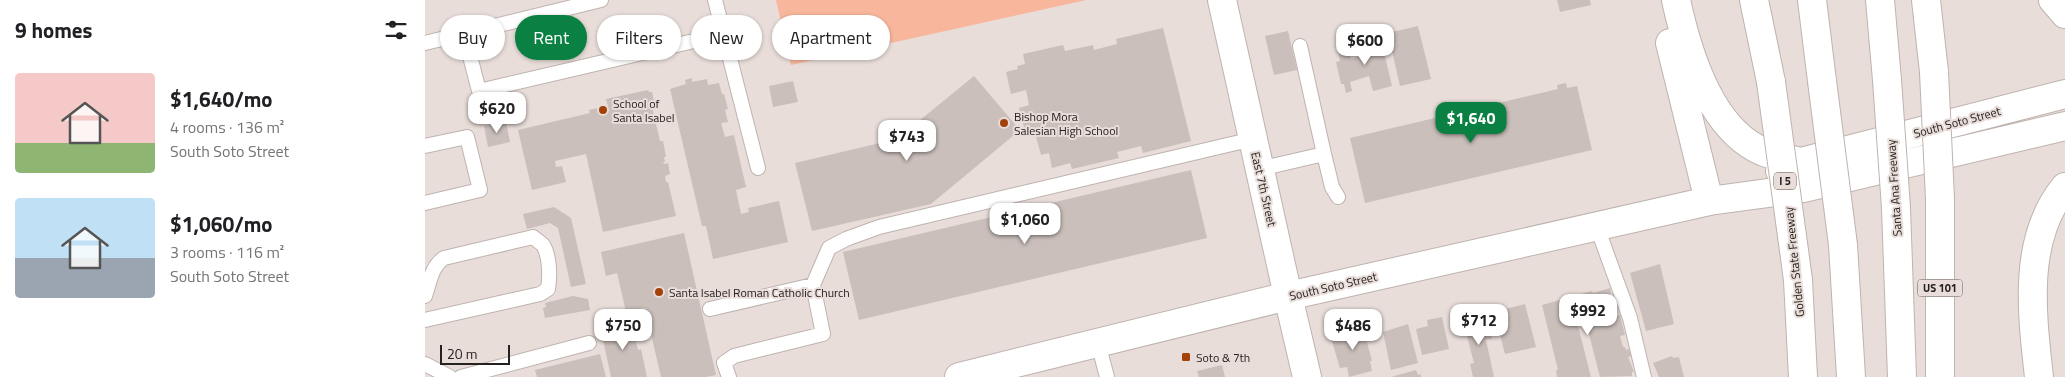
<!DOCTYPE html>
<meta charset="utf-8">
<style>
:root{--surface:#fff;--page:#f6f6f6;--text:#202124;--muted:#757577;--accent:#0b8043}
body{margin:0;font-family:"Titillium Web",sans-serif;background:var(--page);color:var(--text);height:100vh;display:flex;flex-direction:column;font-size:19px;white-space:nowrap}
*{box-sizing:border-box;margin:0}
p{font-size:16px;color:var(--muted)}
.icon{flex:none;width:28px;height:28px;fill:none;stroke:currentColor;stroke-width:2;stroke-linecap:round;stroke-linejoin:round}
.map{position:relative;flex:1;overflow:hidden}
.details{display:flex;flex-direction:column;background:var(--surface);width:425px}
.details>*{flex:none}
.top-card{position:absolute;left:15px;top:15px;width:475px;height:45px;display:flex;gap:10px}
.scale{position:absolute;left:15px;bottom:12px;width:70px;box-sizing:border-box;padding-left:5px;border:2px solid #25211f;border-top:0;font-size:14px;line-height:18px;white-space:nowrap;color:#25211f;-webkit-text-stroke:4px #e8ddd8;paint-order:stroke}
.price{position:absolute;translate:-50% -42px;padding:0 11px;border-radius:10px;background:#fff;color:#222;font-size:16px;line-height:32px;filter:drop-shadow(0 1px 2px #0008)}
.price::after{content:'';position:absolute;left:50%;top:30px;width:15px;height:11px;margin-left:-8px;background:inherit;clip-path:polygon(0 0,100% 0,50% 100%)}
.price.selected{background:var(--accent);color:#fff}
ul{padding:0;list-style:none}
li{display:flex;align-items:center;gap:15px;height:125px;padding:0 15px}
li span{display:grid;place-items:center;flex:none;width:140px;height:100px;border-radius:5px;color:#555}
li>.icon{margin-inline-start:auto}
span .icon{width:60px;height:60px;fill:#fffc;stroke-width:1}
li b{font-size:21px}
h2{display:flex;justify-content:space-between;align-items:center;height:60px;padding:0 15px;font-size:21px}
.tag{padding:0 18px;border-radius:22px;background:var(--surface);box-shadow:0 1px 4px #0004;font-size:18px;line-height:45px}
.tag.selected{background:var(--accent);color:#fff}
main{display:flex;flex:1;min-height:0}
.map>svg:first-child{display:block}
</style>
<main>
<section class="details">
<h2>9 homes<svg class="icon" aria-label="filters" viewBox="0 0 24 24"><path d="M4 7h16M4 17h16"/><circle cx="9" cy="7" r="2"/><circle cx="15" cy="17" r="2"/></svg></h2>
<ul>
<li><span style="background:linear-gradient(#f6c9c9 70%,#8fb573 0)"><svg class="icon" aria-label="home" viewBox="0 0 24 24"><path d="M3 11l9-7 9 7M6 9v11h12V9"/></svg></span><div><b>$1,640/mo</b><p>4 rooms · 136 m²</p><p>South Soto Street</p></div></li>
<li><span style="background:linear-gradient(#bfe0f5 60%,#9aa5b1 0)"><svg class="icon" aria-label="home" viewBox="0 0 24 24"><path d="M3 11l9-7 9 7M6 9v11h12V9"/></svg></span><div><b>$1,060/mo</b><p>3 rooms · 116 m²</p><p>South Soto Street</p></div></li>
</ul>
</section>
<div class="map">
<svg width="1640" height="377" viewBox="0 0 1640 377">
<rect width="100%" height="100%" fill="#e8ddd8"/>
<path fill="#f8b79c" d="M 351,0 L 661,0 L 366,65 Z"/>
<path fill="#cabfba" d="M 1132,0 L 1165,0 L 1166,5 L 1135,12 Z
M 993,26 L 1006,79 L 975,86 L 963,33 Z
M 738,28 L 766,141 L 718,153 L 716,146 L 692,152 L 694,158 L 647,169 L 645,163 L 627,168 L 624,153 L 616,155 L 610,133 L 601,135 L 594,108 L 604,105 L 601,90 L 586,94 L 581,72 L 593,69 L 592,66 L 600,64 L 598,54 L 638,45 L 640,51 L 668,45 L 669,50 L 692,44 L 691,39 Z
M 863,31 L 872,70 L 849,75 L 840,36 Z
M 955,35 L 967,86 L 948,91 L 944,76 L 925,82 L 927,91 L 921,93 L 919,84 L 916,84 L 911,62 L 915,61 L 913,51 L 923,49 L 926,59 L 934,57 L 938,48 L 936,40 Z
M 549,76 L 595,130 L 506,204 L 387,231 L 370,163 L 472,139 Z
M 267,78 L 267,82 L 282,79 L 283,85 L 294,83 L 297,94 L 299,94 L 303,109 L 300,110 L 303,122 L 296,123 L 300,137 L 309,135 L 321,187 L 311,190 L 316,214 L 324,212 L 323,208 L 354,201 L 363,242 L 288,259 L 281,226 L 277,226 L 245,89 L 261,84 L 260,80 Z
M 368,81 L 373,102 L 348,107 L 344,86 Z
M 1141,83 L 1142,88 L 1152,86 L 1167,150 L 940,203 L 925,138 L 1133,89 L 1132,85 Z
M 223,90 L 224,92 L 227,92 L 230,106 L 227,107 L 235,141 L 238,141 L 241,157 L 239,157 L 240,162 L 238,162 L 239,164 L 243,163 L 245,174 L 240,176 L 241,182 L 243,182 L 251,216 L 178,232 L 161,154 L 130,161 L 131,167 L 137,166 L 141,182 L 107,190 L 93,130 L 165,113 L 164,110 L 183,106 L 181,99 Z
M 81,121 L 85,142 L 63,147 L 59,126 Z
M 766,170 L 782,238 L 434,320 L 418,252 Z
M 129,207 L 146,218 L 161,284 L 146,287 L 133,228 L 125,223 L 102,229 L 98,214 Z
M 259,233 L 291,375 L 281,377 L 236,377 L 220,308 L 201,312 L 192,273 L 181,276 L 176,252 Z
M 1235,264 L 1249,324 L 1221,331 L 1205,273 Z
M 1185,288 L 1190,316 L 1195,315 L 1200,335 L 1195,336 L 1198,347 L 1200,347 L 1201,350 L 1204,349 L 1206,356 L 1203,357 L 1209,372 L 1207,372 L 1207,376 L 1175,377 L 1155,299 L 1147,302 L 1166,377 L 1132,377 L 1131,370 L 1133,370 L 1117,305 L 1167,291 L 1168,293 Z
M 148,296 L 163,299 L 165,310 L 120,318 L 118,308 L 121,307 L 120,303 Z
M 1100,304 L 1111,347 L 1080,354 L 1069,312 Z
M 1061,315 L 1067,339 L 1061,340 L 1069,377 L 1048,377 L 1045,364 L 1049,363 L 1038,321 Z
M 1017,317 L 1024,349 L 997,355 L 991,329 L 1003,326 L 1002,320 Z
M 206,320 L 213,350 L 216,349 L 222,377 L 186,377 L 175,326 Z
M 983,324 L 993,363 L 966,370 L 958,332 Z
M 938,327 L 947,361 L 945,361 L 947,371 L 924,377 L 922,367 L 915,368 L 905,335 Z
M 175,354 L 181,377 L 112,377 L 110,370 Z
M 1247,356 L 1248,358 L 1254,357 L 1259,377 L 1234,377 L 1228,363 Z
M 797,365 L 800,377 L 774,377 L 772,371 Z
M 991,370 L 993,375 L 996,374 L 996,377 L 966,377 Z"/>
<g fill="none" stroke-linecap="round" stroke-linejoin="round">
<g stroke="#beb3ae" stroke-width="16">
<path id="service" d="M 290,0 L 333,168
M 39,33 L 54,91 L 299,34
M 0,43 L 176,0
M 0,146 L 42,137 L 55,190 L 0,203
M 899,154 L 907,187 L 913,197
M 834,169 L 899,154 L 875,46
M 1172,227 L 1205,318 L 1219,377
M 0,296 C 5,282 6,267 19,258 L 108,237 C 111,240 115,242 118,245 C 125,256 125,277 123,289 L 115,294 L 0,320
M 285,309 L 388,285
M 673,343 L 682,377
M 0,364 L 25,377
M 36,377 L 164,343
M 304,377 L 299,363 L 309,356 L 398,334 L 388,285 L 404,248 L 421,239 L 454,227 L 828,139"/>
</g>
<g stroke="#beb3ae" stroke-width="30">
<path id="minor" d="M 797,0 L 863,296"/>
</g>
<g stroke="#beb3ae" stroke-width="30">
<path id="tertiary" d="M 863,296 L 882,377"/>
</g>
<g stroke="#beb3ae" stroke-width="30">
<path id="primary" d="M 1355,171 L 1376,162 L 1640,94
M 534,377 L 863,296 L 1284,201 L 1379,188 L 1640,126"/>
</g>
<g stroke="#beb3ae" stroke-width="30">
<path id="motorway" d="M 1251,0 C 1262,51 1285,130 1339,152 C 1350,156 1364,159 1376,162
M 1329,0 L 1346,82
M 1387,0 L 1397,81
M 1455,0 L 1462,80
M 1501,0 L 1509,72
M 1628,0 L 1640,14
M 1245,43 L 1284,201
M 1515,199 L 1515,377
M 1471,208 L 1477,377
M 1418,245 L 1426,377
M 1373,280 L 1378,377
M 1614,377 C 1607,314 1597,239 1640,187"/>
</g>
<use href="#service" stroke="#fff" stroke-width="14"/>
<use href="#minor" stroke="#fff" stroke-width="28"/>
<use href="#tertiary" stroke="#fff" stroke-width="28"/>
<use href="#primary" stroke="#fff" stroke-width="28"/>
<use href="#motorway" stroke="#fff" stroke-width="28"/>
<g stroke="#beb3ae" stroke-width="30" stroke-linecap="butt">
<path id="motorway-bridge" d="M 1509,72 L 1515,199
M 1462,80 L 1471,208
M 1397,81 L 1418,245
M 1346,82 L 1373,280"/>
</g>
<use href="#motorway-bridge" stroke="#fff" stroke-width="28"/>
</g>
<g fill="#a44109" stroke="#e8ddd8" stroke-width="2">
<circle cx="178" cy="110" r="5"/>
<circle cx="579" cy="123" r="5"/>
<circle cx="234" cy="292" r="5"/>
<rect x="756" y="352" width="10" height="10" rx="2.5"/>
</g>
<g text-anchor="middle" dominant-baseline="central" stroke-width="4" stroke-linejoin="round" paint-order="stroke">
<g fill="#e8ddd8" stroke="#605956" stroke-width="1">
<rect x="1349" y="172.5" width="22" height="17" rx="4"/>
<rect x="1492.5" y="279.5" width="45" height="17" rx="4"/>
</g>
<g font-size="11" font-weight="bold" fill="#25211f">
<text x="1360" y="181">I 5</text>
<text x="1515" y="288">US 101</text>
</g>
<g font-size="12" fill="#25211f" stroke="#e8ddd8" text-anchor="start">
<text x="188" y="103">School of<tspan x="188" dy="14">Santa Isabel</tspan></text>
<text x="589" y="116">Bishop Mora<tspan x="589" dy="14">Salesian High School</tspan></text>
<text x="244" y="292">Santa Isabel Roman Catholic Church</text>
<text x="771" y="357">Soto &amp; 7th</text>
</g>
<g font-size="12" fill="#25211f" stroke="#e8ddd8">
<text transform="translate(1532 122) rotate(-15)">South Soto Street</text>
<text transform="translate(1469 188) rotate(-94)">Santa Ana Freeway</text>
<text transform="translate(839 189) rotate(77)">East 7th Street</text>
<text transform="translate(1369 262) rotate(-96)">Golden State Freeway</text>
<text transform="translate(908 286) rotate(-13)">South Soto Street</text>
</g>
</g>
</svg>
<div class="scale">20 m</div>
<b class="price" style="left:940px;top:66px">$600</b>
<b class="price" style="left:72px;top:134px">$620</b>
<b class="price selected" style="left:1046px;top:144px">$1,640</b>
<b class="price" style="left:482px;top:162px">$743</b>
<b class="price" style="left:600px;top:245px">$1,060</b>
<b class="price" style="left:1163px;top:336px">$992</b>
<b class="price" style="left:1054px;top:346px">$712</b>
<b class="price" style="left:198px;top:351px">$750</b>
<b class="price" style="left:928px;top:351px">$486</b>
<div class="top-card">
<a class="tag">Buy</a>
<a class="tag selected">Rent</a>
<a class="tag">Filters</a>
<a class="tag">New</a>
<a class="tag">Apartment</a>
</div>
</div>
</main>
